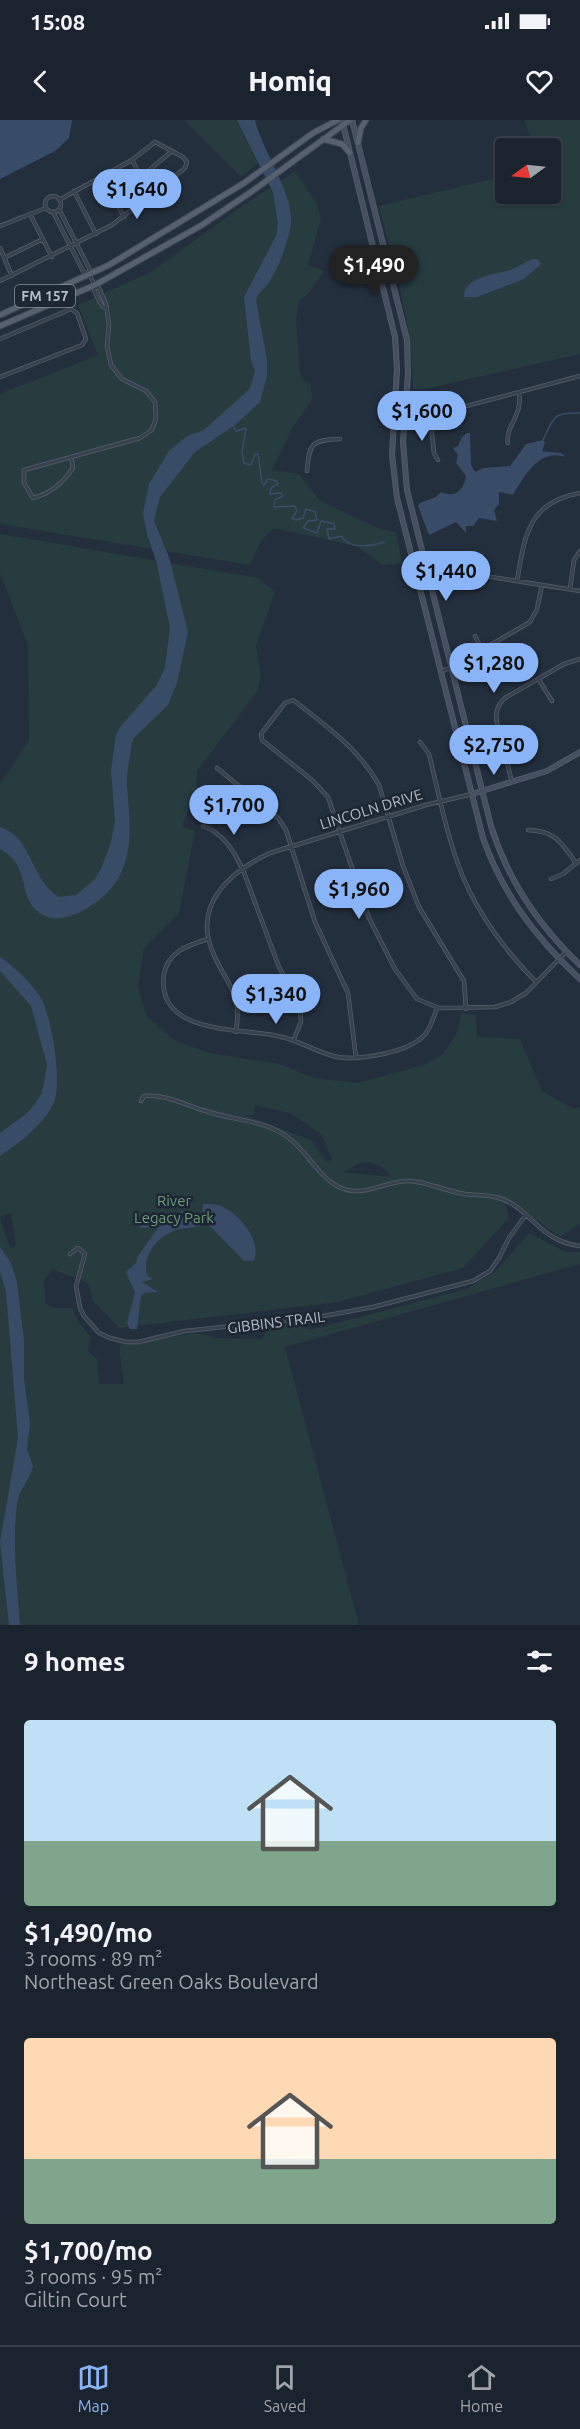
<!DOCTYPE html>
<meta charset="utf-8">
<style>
:root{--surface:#1b232e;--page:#282f3a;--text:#f1f3f6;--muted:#a0a4aa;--line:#39404a;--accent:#8ab4f8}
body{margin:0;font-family:Ubuntu,sans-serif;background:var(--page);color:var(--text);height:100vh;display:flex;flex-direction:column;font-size:22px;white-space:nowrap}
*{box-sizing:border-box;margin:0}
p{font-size:20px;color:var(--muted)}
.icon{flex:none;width:33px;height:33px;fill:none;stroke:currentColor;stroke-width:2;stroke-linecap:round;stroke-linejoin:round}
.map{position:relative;height:1505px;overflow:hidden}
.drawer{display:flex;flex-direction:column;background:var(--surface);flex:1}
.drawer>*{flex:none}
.needle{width:39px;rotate:255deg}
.tools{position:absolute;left:495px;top:18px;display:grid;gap:12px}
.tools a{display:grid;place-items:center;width:66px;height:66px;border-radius:6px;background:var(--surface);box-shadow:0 2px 4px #0004,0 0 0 2px var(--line);font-size:30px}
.price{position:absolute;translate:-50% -51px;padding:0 14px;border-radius:21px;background:var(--accent);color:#111;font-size:20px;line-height:39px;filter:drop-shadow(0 2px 3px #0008)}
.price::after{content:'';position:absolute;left:50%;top:36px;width:18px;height:14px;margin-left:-9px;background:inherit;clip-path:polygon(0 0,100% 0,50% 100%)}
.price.selected{background:#222;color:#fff}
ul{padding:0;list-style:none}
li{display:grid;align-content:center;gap:12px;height:318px;padding:0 24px}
li span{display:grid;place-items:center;height:186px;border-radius:6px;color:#555}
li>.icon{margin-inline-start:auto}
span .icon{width:108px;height:108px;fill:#fffc;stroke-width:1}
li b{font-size:26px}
h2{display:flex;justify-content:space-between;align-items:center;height:72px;padding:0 24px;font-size:26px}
.status{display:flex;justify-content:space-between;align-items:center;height:42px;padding:0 30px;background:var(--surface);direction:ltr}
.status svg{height:16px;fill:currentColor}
header{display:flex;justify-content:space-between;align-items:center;height:78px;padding:0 24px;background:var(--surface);font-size:27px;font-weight:800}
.tab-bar{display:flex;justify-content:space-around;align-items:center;height:84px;border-top:2px solid var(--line);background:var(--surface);font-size:16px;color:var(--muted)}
.tab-bar a{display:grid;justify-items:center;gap:3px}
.tab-bar .selected{color:var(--accent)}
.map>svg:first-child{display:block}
</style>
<div class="status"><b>15:08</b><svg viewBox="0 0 49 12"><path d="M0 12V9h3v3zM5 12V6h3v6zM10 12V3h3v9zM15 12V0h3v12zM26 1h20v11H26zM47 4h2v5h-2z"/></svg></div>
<header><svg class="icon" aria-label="back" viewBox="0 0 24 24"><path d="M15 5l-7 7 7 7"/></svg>Homiq<svg class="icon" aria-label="heart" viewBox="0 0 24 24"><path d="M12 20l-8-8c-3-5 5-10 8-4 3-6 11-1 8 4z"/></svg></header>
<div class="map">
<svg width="580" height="1505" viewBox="0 0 580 1505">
<rect width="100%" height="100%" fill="#242f3e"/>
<path fill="#263c3f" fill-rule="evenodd" d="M 184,0 L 237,0 L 259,42 L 242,56 L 238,54 Z
M 525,0 L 580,0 L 580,234 L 425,269 L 413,269 C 413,206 394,147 379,86 L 505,56 L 506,74 L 550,74 L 550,28 L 533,28 Z
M 295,51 L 317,84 L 321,99 L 308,145 L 324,151 L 308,174 L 299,181 L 296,201 L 300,253 L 304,261 L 311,264 L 312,280 L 293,307 L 272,350 L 299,354 L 320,381 L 380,409 L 396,412 L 402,443 L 383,445 L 356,426 L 274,408 L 261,421 L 250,445 L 0,404 L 0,274 L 98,235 L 78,185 L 151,152 L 238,89 Z
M 0,414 L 259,458 L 275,472 L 256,526 L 261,556 L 257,572 L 197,651 L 196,672 L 182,706 L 195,711 L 179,793 L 144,828 L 138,867 L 147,897 L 176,921 L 210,933 L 279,944 L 314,958 L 357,963 L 424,945 L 443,934 L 457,913 L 461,893 L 476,895 L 477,917 L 520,919 L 542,971 L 574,989 L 580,987 L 580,1104 L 560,1117 L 504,1077 L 509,1098 L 463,1148 L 338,1182 L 119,1208 L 93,1181 L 88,1163 L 52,1149 L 44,1161 L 46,1184 L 55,1188 L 72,1188 L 79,1203 L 91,1217 L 88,1231 L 97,1239 L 99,1264 L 124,1264 L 119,1228 L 121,1225 L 197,1213 L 218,1218 L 262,1219 L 268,1208 L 291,1202 L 310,1210 L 467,1169 L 496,1151 L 529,1113 L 566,1132 L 580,1132 L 580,1144 L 285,1227 L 359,1505 L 0,1505 L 0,1097 L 10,1128 L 16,1126 L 11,1093 L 0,1097 L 0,664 L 29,620 L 28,525 L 0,453 ZM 255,985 L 290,993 L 321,1014 L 332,1039 L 328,1043 L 311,1020 L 245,995 L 254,995 ZM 370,1042 L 382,1047 L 392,1057 L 344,1052 L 359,1043 Z"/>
<path fill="#394c67" d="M 0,0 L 72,0 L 69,18 L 55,31 L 0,59 Z
M 237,0 L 255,0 C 262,32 298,78 290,110 C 286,126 279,148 269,162 C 265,169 258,172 256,180 L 267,240 L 267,256 L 260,282 L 235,305 L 195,332 L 160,377 L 154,401 L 169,437 L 188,512 L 177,563 L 168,585 L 134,618 L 132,623 C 130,637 126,654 127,668 C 132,720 135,763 82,791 C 70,797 55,802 43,795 C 15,779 34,748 0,729 L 0,707 C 33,717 30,760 59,777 L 76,775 L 95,759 L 101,749 L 111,722 L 115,701 L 111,650 L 116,615 L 120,607 L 156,566 L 165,548 L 170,508 L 157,444 L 147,414 L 143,393 L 149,364 L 169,331 L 187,316 L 204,310 L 245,273 L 250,268 L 255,251 L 251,240 L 244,177 L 276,116 L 278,103 L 273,72 Z
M 532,139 L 537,139 L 541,144 L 524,159 L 477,177 L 464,177 C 463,157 497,154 510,150 C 518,147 525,142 532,139 Z
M 467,313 L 470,313 L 471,345 L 475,352 L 484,348 L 510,346 L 526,324 L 543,320 L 545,323 L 542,331 L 561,333 L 566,337 C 539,328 525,355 513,375 L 499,372 L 499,384 L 494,390 L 497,401 L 479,398 L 473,406 L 466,406 L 466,413 L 456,402 L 429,415 L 418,386 L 420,383 L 436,377 L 441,372 C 454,378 464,371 466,356 L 456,343 L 458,335 L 453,328 L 458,326 L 462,317 Z
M 0,837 C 15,847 33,864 42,880 C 52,900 63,964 53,985 C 41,1007 20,1022 0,1036 L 0,1013 L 26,994 L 35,984 L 42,973 L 47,945 L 31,886 L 0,851 Z
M 203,1084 C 208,1084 214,1084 218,1085 C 238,1092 262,1119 254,1141 L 244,1141 L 205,1101 C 197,1110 189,1106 176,1110 C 158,1116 142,1135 147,1155 L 153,1159 L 142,1162 L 158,1172 L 144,1173 L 141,1176 L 137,1209 L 130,1209 L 127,1203 L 135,1173 L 126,1152 L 136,1143 L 138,1136 L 160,1105 L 162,1105 L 161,1101 L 151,1107 L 140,1108 L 140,1104 L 162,1097 L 164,1104 L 169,1104 L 168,1097 L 171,1095 L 172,1101 L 182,1100 L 180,1091 L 188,1091 L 191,1096 L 203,1100 Z
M 0,1127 L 11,1143 L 17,1162 L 24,1221 L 24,1259 L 30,1303 L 27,1329 L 33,1346 C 30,1360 19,1369 17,1384 C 12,1424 17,1465 20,1505 L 9,1505 L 0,1422 L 18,1318 L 6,1172 L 0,1152 Z"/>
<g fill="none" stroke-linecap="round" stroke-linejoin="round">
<path stroke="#394c67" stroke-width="1.5" d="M 233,305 L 236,311 L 246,308 L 242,332 L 244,343 L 251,345 L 255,334 L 258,334 L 262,363 L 264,365 L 268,359 L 277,361 L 278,364 L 271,368 L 270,374 L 281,373 L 283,376 L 275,380 L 274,387 L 295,386 L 297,391 L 292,398 L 296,400 L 303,398 L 306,389 L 315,392 L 317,400 L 308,401 L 303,408 L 317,413 L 321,401 L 334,404 L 335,409 L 327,409 L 329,419 L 341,416 C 350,430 371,426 384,422
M 543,320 C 554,297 553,292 580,293"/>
<g stroke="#565f6c" stroke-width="4.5">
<path id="street" d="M 132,40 L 151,74
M 103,57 L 124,97
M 141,57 L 172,31
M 74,71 L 96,114
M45 84a8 8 0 1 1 16 0a8 8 0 1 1-16 0Z
M 59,89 L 89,148 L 90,156 L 96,167 L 99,168 L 106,184 L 109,205 L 107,226 L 111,245 L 122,259 L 146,271 L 155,282 L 156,298 L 152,310 L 140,318 L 24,350 L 24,363 L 33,378 C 49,374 63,363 73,348 L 71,337
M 53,92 L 83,151 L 88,155
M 30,94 L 52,137
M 0,106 L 46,88
M 0,128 L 12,156
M 4,138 L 43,119
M 0,161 L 112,105 L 185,48 L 187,42 L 183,37 L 155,22 L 132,40 L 59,80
M 96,167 L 94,171 L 102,186 L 105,188
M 0,219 L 71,189 L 77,193 L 86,219 L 82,225 L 0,257
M 395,292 L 421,295 L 436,294 L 580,256
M 430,295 L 434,333 L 438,340
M 508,323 C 505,306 523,296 519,273
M 307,351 C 309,323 312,320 340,319
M 460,441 L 466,453 L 580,471
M 517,461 C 525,416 527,383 580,373
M 570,469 L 574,440 L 580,431
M 475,516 L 482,530
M 441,551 L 451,548 L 530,502 L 537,489 L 542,465
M 539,560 L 552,581
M 420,622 L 429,634 C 439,674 447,718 463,757 C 479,795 507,833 536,862
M 217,648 L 278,698 L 286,710 L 315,802 L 348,873 L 356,938
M 512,662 L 497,603 C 495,592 497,586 505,578 L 564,544 L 580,539
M 203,706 C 223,713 234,731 243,750 L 279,847 L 300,887 L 301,902 L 294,919
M 528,710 C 556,711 561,722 576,743
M 551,759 L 563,754 L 580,740
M 208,819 C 189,825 168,831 164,854 C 155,917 245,907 282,917 C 299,921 315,931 333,936 C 354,942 403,933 420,919 C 430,912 433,898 437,888
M 466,889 L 464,861 L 419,787 L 403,746 L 379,665 C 359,629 327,607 296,582 L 293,580 L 285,583 L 261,614 L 262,620 L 312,660 L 328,677 L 369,798 L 395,849 L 417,879 L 439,888 L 495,887 L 511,882 L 526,873 L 566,832
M 236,912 C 242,871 229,869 214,835 C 191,786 229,752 270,733 L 426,685 L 472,674
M 141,981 L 144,976 C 168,974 186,986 209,992 C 237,1001 266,1000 290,1019 C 308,1033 319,1057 339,1067 C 364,1079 385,1060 410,1061 C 426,1062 442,1069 459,1073 C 472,1076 486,1074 499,1078 C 530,1087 538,1121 580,1126
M 70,1134 L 78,1128 L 85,1134 L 76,1166 L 80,1188 L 84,1196 L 99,1213 L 110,1218 L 126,1222 L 138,1222 L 185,1211 L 318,1197 L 373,1187 L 473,1161 L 490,1151 L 499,1138 L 509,1118 L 525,1096"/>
</g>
<g stroke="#565f6c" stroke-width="6">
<path id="secondary" d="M 342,0 L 395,217 L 397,249 L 392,335 L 397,378 L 483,718 C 503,775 536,818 580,859
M 352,0 L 407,220 L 408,254 L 403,322 L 407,370 L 491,706 C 508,761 539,806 580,845
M 472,674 L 547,651 L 580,632"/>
</g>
<g stroke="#414a57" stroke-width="7">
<path id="primary" d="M 323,19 L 342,24 L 350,33
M 358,23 L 361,8 L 366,0
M 0,195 L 109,145 L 244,63 L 313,13 L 338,0
M 0,206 L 95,165 L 202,105 L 251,72 L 350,0"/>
</g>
<use href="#street" stroke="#38414e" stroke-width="3"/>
<use href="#secondary" stroke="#465061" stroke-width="4.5"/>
<use href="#primary" stroke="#56606e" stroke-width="5"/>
</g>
<g text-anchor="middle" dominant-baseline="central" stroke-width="5" stroke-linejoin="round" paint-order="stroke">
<rect fill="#1d2633" stroke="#878f9c" stroke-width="1.5" x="15" y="165" width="60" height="22" rx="4.5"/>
<g font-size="14" font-weight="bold" fill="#b4bcc9">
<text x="45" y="176">FM 157</text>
</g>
<g font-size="15" fill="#b4bcc9" stroke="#1d2633">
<text transform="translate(371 689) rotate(-17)">LINCOLN DRIVE</text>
<text transform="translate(276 1202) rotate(-7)">GIBBINS TRAIL</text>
</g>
<g font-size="15" fill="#6b9a76" stroke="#1d2633">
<text x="174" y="1080">River<tspan x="174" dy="17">Legacy Park</tspan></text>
</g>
</g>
</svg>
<div class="tools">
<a><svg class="needle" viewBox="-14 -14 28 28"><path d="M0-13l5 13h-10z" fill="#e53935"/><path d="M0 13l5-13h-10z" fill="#a0a4aa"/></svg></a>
</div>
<b class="price" style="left:137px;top:100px">$1,640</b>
<b class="price selected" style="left:374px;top:176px">$1,490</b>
<b class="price" style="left:422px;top:322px">$1,600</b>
<b class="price" style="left:446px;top:482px">$1,440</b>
<b class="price" style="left:494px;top:574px">$1,280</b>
<b class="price" style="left:494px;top:656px">$2,750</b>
<b class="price" style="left:234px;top:716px">$1,700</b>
<b class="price" style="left:359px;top:800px">$1,960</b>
<b class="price" style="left:276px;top:905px">$1,340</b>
</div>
<section class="drawer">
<h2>9 homes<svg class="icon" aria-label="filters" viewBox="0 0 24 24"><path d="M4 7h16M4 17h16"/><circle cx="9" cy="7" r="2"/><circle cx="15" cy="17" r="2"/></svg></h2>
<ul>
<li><span style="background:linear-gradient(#bfe0f5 65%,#7fa58c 0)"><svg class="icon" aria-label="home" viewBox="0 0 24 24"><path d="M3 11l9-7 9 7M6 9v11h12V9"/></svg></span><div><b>$1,490/mo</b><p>3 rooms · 89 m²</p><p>Northeast Green Oaks Boulevard</p></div></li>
<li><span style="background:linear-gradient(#ffd9b3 65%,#7fa58c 0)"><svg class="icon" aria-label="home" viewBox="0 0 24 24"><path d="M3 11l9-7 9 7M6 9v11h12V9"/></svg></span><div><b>$1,700/mo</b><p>3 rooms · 95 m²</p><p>Giltin Court</p></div></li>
</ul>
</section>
<nav class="tab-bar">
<a class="selected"><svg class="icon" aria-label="map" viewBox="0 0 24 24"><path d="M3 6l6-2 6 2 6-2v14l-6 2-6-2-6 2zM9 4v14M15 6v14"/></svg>Map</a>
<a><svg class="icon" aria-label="saved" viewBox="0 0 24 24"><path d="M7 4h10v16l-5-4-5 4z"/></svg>Saved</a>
<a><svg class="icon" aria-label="home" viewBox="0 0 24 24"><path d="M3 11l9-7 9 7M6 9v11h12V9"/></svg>Home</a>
</nav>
